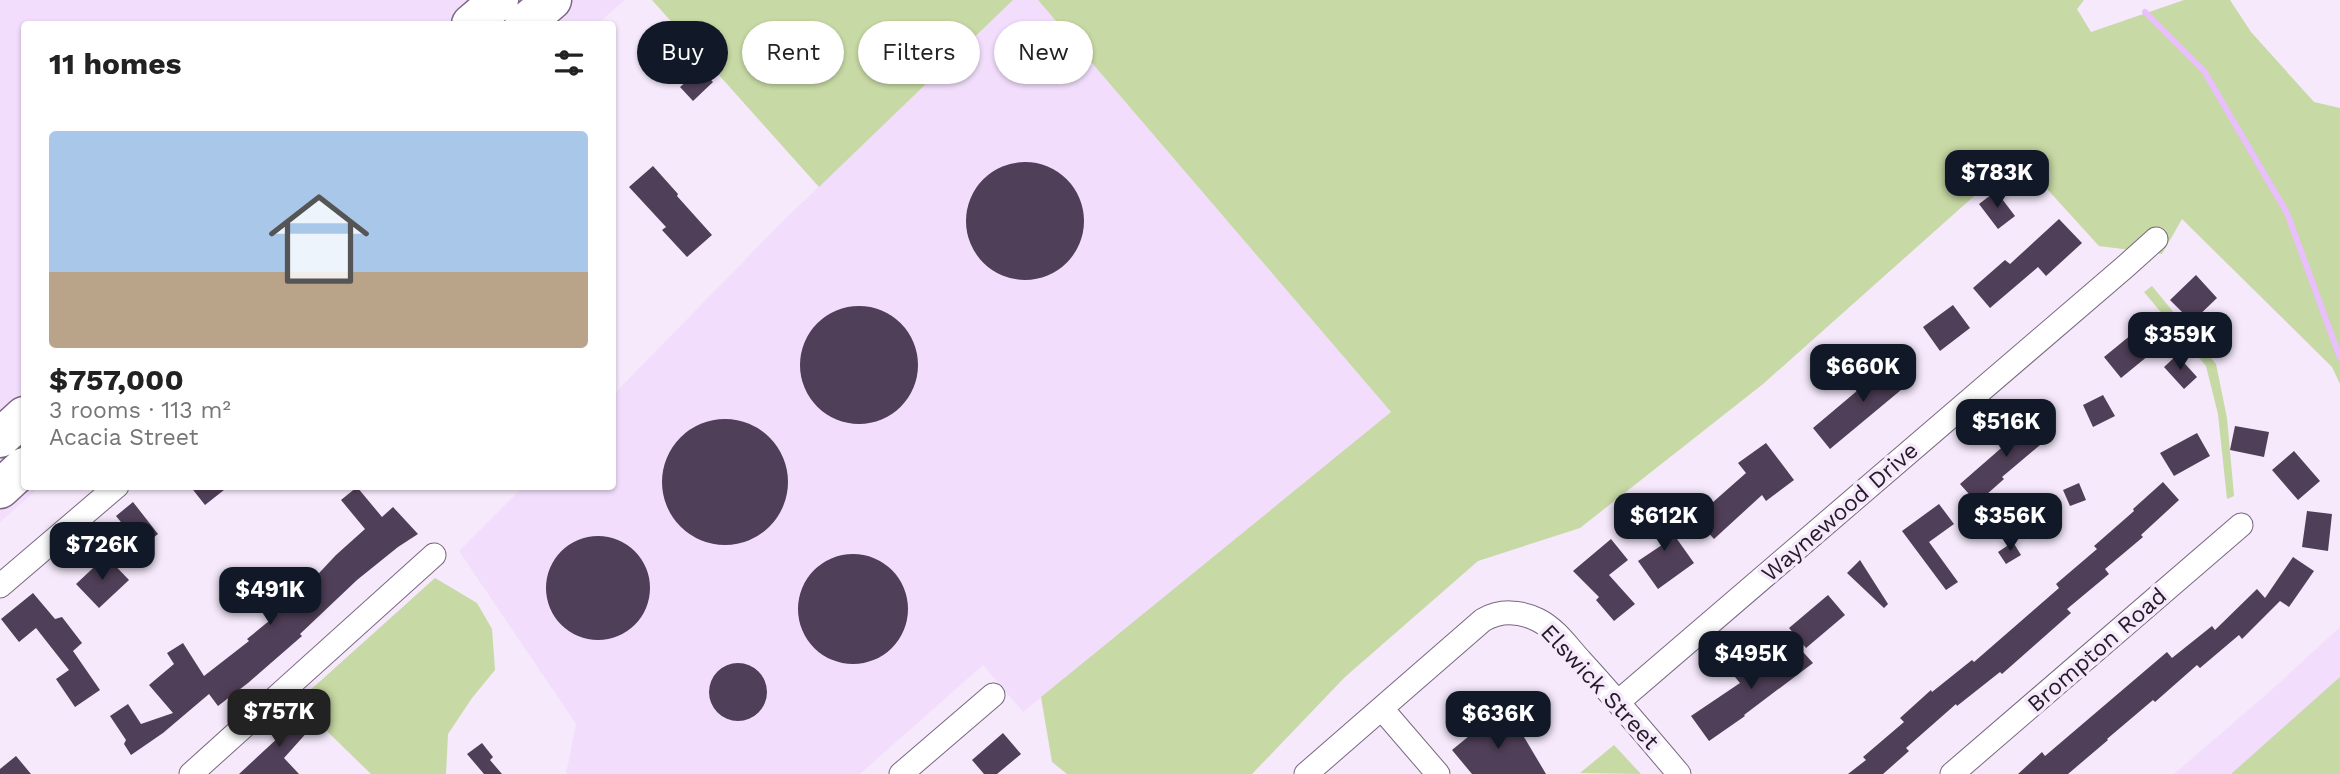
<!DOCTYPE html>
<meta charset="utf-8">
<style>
:root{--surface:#fff;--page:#f6f6f6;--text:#222;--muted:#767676;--accent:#111827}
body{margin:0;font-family:"Work Sans",sans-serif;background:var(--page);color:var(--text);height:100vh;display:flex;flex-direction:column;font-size:26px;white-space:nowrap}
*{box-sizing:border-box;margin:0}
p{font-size:23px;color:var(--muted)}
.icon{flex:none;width:38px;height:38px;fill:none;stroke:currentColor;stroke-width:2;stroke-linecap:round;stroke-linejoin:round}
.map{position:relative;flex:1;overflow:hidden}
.side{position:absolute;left:21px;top:21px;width:595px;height:469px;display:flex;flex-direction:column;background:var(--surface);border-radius:7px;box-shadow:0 2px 5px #0004}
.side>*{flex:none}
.guide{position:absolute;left:637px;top:21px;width:665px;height:63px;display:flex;gap:14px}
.price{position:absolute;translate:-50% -60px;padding:0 16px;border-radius:14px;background:var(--accent);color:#fff;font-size:23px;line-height:46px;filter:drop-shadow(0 2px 4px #0008)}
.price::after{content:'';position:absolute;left:50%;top:42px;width:21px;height:16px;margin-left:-10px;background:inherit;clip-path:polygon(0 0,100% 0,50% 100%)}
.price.on{background:#222;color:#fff}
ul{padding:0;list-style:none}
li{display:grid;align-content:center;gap:14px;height:371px;padding:0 28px}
li span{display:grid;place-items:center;height:217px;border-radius:7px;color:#555}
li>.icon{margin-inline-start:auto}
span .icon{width:126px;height:126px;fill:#fffc;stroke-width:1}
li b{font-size:30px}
h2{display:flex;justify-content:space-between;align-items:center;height:84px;padding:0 28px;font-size:30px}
.chip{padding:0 24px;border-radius:32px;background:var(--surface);box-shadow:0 2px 5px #0004;font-size:24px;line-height:63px}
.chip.on{background:var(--accent);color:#fff}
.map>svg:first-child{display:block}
</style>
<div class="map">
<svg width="2340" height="774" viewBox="0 0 2340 774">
<rect width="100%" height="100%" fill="#f5e9fb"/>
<path fill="#f2defc" d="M 0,0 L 625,0 L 597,24 L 24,24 L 24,486 L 40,487 L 0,522 Z
M 1013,0 L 1038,0 L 1391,412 L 1023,712 L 983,665 L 860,774 L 566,774 L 576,724 L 459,551 L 523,487 L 612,486 L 613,395 L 782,222 Z
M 2340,627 L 2340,774 L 2174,774 L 2268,693 Z"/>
<path fill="#c7d9a4" d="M 652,0 L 1013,0 L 819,187 Z
M 1038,0 L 2084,0 L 2077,9 L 2091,32 L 2184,0 L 2230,0 L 2251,32 L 2314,102 L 2340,108 L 2340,384 L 2332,367 L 2182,219 L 2162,254 L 2099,246 L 2018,157 L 1763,384 L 1580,528 L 1478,561 L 1345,677 L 1252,774 L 1067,774 L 1052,762 L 1041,697 L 1391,412 Z
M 2152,286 L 2216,364 L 2227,418 L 2234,496 L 2227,499 L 2218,414 L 2206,366 L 2144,292 Z
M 435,578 L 477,603 L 492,629 L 495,670 L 472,698 L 448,734 L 446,774 L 371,774 L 297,702 Z
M 2340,677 L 2340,774 L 2231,774 Z
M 1614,745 L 1641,774 L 1580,773 Z"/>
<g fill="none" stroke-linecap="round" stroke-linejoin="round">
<path stroke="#e9bffd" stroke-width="6" d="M 2145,12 L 2204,71 L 2287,213 L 2340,358"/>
</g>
<path fill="#503f58" d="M 701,69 L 713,82 L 693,101 L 680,87 Z
M966 221a59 59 0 1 1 118 0a59 59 0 1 1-118 0Z
M 653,166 L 678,194 L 677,196 L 712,235 L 687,257 L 662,230 L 666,227 L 629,187 Z
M 1996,191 L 2015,216 L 1998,229 L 1979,204 Z
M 2059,219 L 2082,243 L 2046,276 L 2038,267 L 1990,308 L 1973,288 L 2005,260 L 2010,264 Z
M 2196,275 L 2217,298 L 2192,322 L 2170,300 Z
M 1953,305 L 1970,328 L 1940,351 L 1923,327 Z
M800 365a59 59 0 1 1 118 0a59 59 0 1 1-118 0Z
M 2137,330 L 2154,351 L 2121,378 L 2104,357 Z
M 2177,355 L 2197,377 L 2184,389 L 2164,367 Z
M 1896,358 L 1913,380 L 1830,449 L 1813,428 Z
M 2103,395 L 2115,416 L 2093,427 L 2083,405 Z
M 2035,415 L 2052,435 L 2002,477 L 2004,479 L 1977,503 L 1960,484 L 2007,443 L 2005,440 Z
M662 482a63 63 0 1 1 126 0a63 63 0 1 1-126 0Z
M 2235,426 L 2269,432 L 2264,457 L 2230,450 Z
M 2197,433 L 2210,456 L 2174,476 L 2160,453 Z
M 1766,443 L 1794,480 L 1766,501 L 1762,495 L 1714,539 L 1695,518 L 1746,473 L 1738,463 Z
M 2294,451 L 2320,481 L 2298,500 L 2272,470 Z
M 2163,482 L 2179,500 L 2141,535 L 2143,537 L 2105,569 L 2109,574 L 2067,609 L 2071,613 L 2002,674 L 2000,672 L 1957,706 L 1956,704 L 1906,748 L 1909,751 L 1883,774 L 1848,774 L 1866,760 L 1863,757 L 1904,722 L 1900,718 L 1931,690 L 1932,692 L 1972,660 L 1974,662 L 2059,588 L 2056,584 L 2097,549 L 2094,546 L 2134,511 L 2133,509 Z
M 2079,483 L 2086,500 L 2070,506 L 2063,490 Z
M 190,486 L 229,486 L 205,505 Z
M 357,487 L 382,517 L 393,507 L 418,534 L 398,547 L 357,580 L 300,634 L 302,636 L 248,683 L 218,706 L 209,694 L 163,733 L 131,755 L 124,744 L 126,740 L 110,716 L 128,704 L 141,724 L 173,713 L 149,685 L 174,664 L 167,653 L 183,643 L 204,676 L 249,641 L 247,639 L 291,603 L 336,555 L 365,529 L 341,500 Z
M 133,502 L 158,534 L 141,547 L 116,516 Z
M 1939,504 L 1954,524 L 1929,542 L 1958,582 L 1946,590 L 1902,531 Z
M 1655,508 L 1694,563 L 1658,589 L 1638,561 L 1662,545 L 1641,521 Z
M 2307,511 L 2332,514 L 2328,551 L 2302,547 Z
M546 588a52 52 0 1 1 104 0a52 52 0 1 1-104 0Z
M 1611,539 L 1628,560 L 1609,575 L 1635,604 L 1614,621 L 1596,600 L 1599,597 L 1573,571 Z
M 2013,542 L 2021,555 L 2006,564 L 1998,552 Z
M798 609a55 55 0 1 1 110 0a55 55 0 1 1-110 0Z
M 106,556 L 129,580 L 99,608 L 76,584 Z
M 2293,557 L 2314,571 L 2289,607 L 2280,601 L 2242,639 L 2239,635 L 2200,668 L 2197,665 L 2155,702 L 2153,700 L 2107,739 L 2108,740 L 2068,774 L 2018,774 L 2042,752 L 2045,756 L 2167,652 L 2172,658 L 2212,626 L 2215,630 L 2257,589 L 2265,598 Z
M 1860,560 L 1888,604 L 1884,608 L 1847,573 Z
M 33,593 L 55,619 L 62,617 L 82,643 L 73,651 L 100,690 L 75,707 L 56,679 L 69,670 L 36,628 L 19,642 L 1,619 Z
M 1828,595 L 1845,615 L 1806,648 L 1789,628 Z
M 1794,642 L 1813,663 L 1744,715 L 1745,716 L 1709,741 L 1691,716 L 1740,683 L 1735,677 L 1759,659 L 1761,667 Z
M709 692a29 29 0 1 1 58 0a29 29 0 1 1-58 0Z
M 289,711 L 310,729 L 284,758 L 299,774 L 239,774 L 280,736 L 272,730 Z
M 1497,713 L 1512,731 L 1518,727 L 1546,774 L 1472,774 L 1452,750 Z
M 1003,733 L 1021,754 L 997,774 L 984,774 L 972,760 Z
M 482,743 L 493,757 L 490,760 L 502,774 L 484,774 L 467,754 Z
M 16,756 L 31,774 L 0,774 L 0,769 Z"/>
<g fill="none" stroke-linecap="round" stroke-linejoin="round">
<g stroke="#7a6782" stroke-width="25">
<path id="street" d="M 0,586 L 117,486
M 1618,702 L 2126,266 L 2156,239
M 1382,709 L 1438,774
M 191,774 L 434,555
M 901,774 L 993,695
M 1306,774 L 1483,620 C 1500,610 1520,611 1538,620 C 1556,629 1568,647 1581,661 C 1615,698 1647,736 1679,774
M 1952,774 L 2241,525"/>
</g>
<g stroke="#7a6782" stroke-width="41">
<path id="highway" d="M 471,24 L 499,0
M 524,24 L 552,0
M 0,438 L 24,416
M 0,489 L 24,467"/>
</g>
<use href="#street" stroke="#fff" stroke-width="23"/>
<use href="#highway" stroke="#fff" stroke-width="38"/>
</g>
<g text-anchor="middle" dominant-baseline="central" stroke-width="7" stroke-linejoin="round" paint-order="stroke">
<g font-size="23" fill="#231c27" stroke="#f5e9fb">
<text transform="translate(1840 512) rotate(-41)">Waynewood Drive</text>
<text transform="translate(2097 650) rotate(-41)">Brompton Road</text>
<text transform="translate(1600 687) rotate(47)">Elswick Street</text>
</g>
</g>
</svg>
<b class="price" style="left:1997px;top:210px">$783K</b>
<b class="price" style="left:2180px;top:372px">$359K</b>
<b class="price" style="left:1863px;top:404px">$660K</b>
<b class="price" style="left:2006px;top:459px">$516K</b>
<b class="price" style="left:1664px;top:553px">$612K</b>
<b class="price" style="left:2010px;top:553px">$356K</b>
<b class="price" style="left:102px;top:582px">$726K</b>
<b class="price" style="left:270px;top:627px">$491K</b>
<b class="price" style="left:1751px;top:691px">$495K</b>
<b class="price on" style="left:279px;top:749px">$757K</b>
<b class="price" style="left:1498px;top:751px">$636K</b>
<div class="guide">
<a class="chip on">Buy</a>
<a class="chip">Rent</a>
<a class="chip">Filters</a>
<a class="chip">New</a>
</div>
<section class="side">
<h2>11 homes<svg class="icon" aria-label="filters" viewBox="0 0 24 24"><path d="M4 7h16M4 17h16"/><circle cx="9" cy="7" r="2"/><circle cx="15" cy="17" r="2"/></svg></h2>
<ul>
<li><span style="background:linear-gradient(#a9c7e8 65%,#b9a48a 0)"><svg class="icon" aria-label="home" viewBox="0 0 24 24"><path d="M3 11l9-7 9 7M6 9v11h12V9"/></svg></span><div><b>$757,000</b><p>3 rooms · 113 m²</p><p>Acacia Street</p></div></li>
</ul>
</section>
</div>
